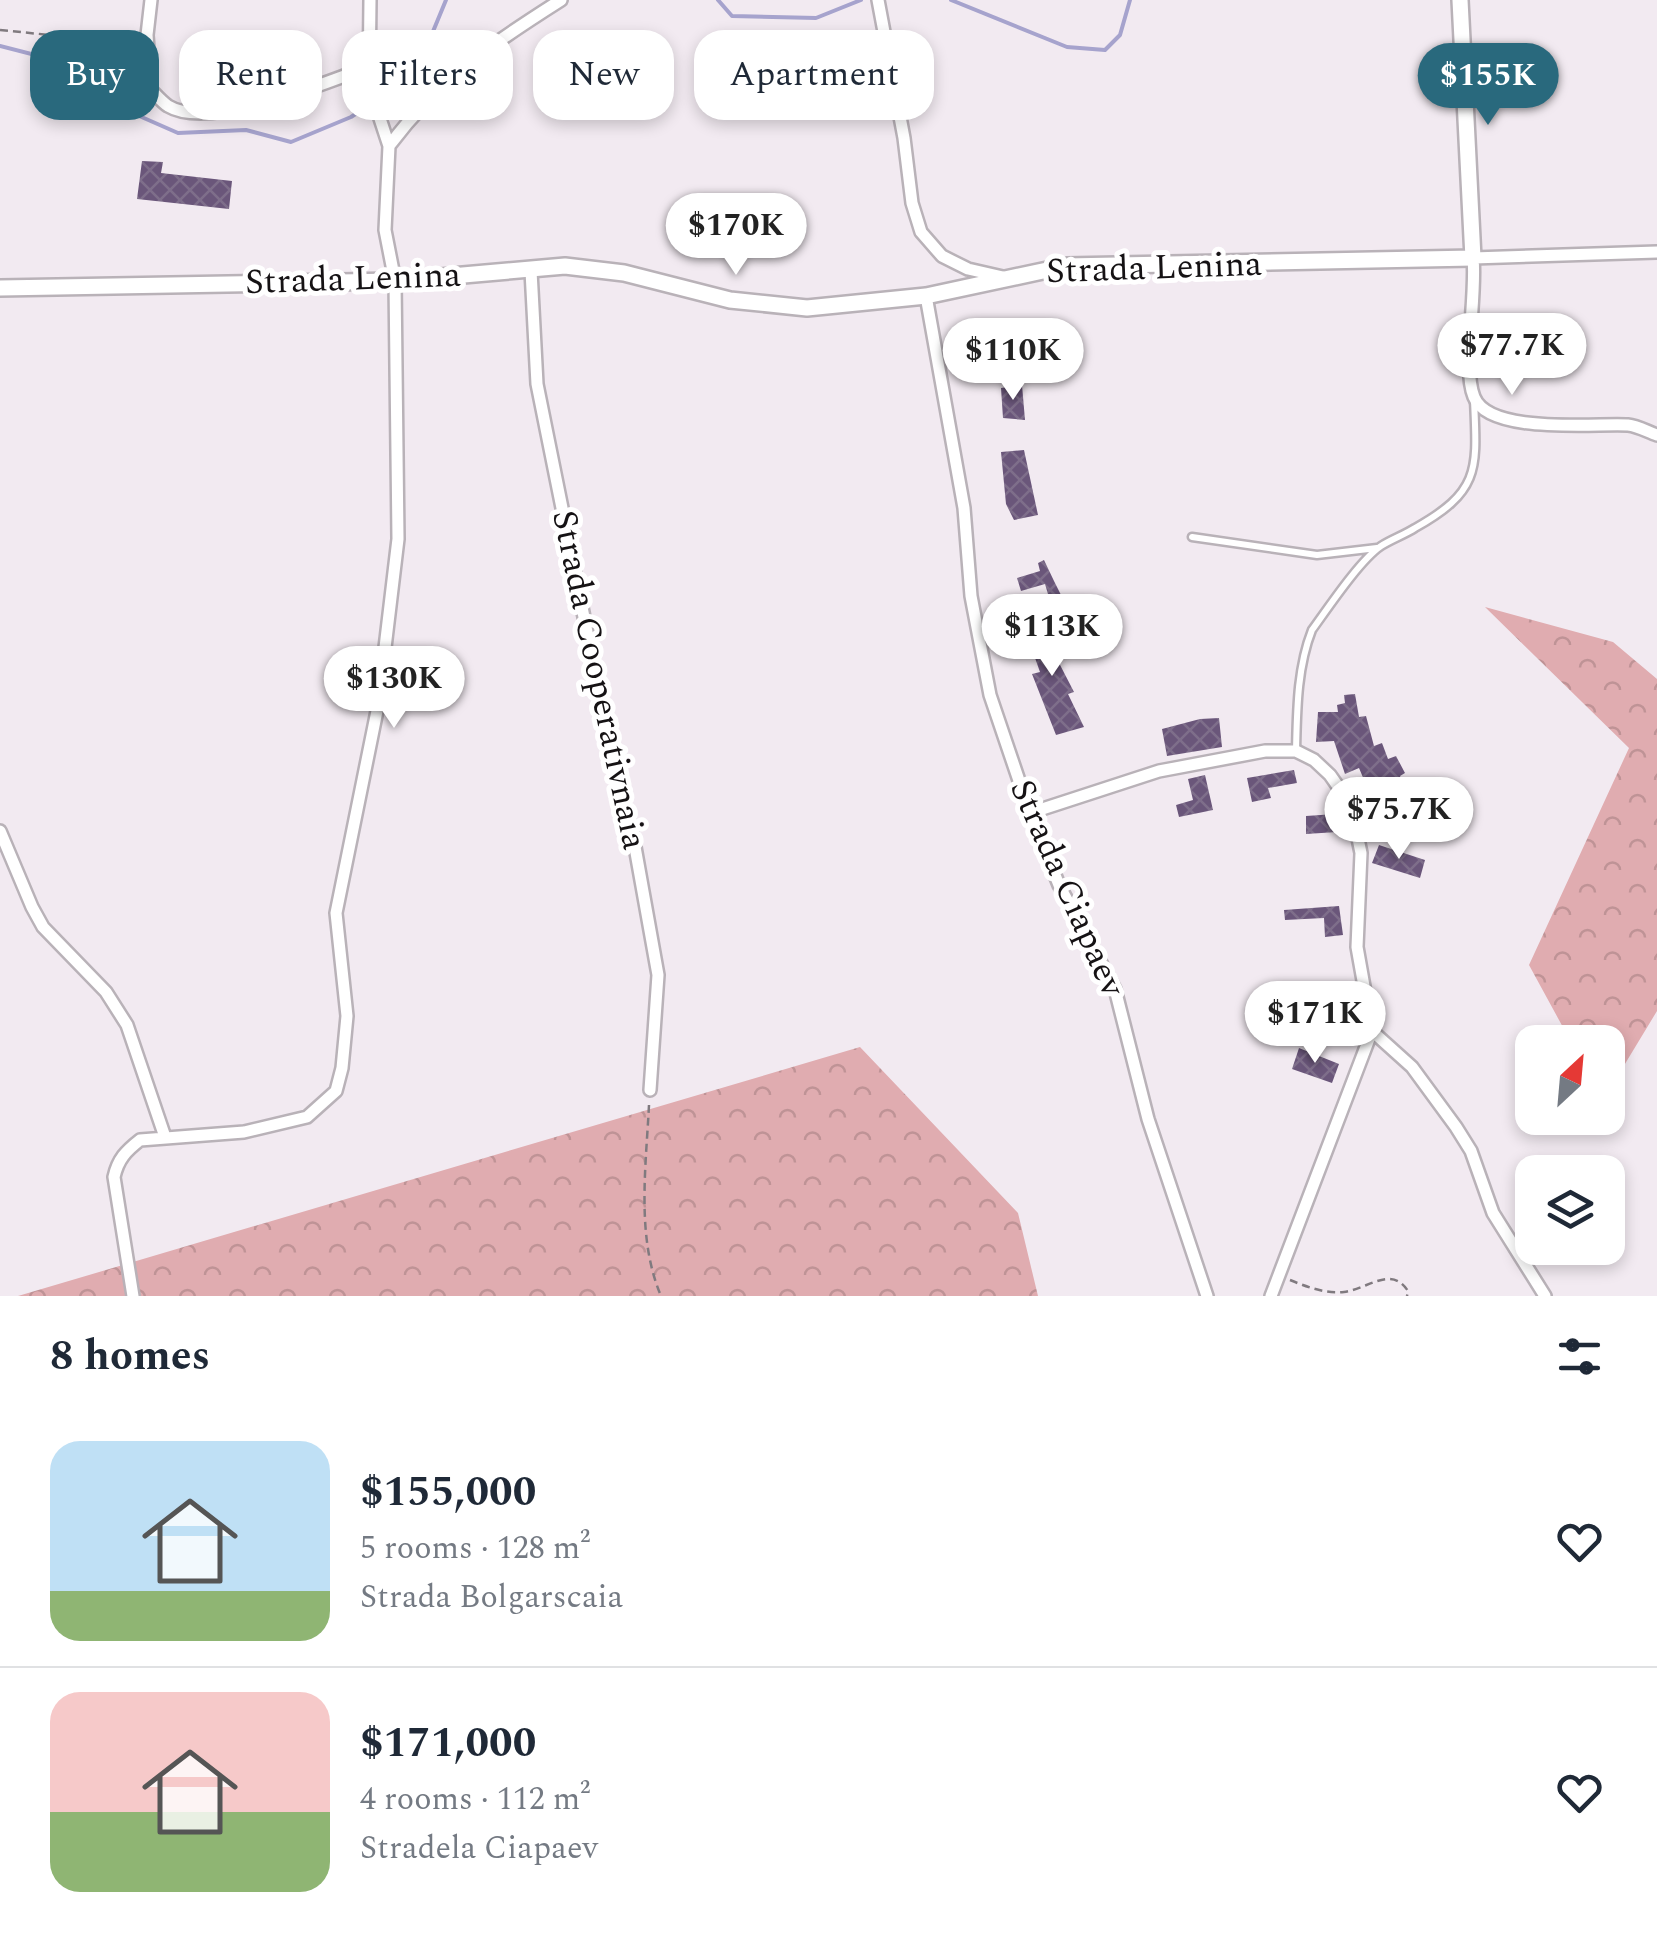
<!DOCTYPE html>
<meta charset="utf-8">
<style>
:root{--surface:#fff;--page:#f6f6f7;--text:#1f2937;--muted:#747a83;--line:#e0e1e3;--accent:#29697d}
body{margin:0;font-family:Spectral,serif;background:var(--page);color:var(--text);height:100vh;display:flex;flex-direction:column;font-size:38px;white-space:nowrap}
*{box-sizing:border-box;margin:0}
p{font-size:32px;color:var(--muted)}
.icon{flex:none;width:55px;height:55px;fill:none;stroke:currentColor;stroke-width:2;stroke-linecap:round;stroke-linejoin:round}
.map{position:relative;height:1296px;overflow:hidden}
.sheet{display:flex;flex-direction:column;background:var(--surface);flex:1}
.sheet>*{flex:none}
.top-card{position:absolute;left:30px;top:30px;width:1000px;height:90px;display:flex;gap:20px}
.needle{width:65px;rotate:26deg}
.controls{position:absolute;left:1515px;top:1025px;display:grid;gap:20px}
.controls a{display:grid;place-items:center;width:110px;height:110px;border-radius:20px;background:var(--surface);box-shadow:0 5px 15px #0003;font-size:50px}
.price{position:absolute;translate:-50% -85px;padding:0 22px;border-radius:35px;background:#fff;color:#222;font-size:32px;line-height:65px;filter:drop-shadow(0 2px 5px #0008)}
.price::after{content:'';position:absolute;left:50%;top:60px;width:30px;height:22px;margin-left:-15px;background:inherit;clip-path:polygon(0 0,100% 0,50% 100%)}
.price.on{background:var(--accent);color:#fff}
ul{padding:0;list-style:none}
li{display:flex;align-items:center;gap:30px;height:250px;padding:0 50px}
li+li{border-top:2px solid var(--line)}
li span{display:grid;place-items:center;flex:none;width:280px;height:200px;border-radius:30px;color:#555}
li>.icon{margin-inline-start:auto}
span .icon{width:120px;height:120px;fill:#fffc;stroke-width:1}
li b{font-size:42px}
h2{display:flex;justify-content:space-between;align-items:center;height:120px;padding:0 50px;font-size:42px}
.tag{padding:0 35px;border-radius:30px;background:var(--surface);box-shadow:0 5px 15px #0003;font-size:35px;line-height:90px}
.tag.on{background:var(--accent);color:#fff}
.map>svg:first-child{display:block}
</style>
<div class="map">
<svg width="1657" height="1296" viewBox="0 0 1657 1296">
<defs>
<pattern id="forest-crowns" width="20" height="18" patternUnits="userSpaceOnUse" patternTransform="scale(2.5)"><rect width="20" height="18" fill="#e0acb0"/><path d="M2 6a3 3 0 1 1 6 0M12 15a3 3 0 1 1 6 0" fill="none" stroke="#bf9396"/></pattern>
<pattern id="building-cross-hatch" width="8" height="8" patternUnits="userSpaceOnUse" patternTransform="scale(2.5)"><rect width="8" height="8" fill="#6a567a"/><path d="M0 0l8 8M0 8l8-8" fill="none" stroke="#7e6e8a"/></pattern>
</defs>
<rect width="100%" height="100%" fill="#f2eaf1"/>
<path fill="url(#forest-crowns)" d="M 1485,607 L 1613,642 L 1657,679 L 1657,1011 L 1608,1092 L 1608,1042 L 1571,1042 L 1529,965 L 1629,748 Z
M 860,1047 L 1018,1213 L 1038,1296 L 18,1296 Z"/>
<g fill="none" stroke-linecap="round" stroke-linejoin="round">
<path stroke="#a6a3cd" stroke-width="4" d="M 718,0 L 732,16 L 816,18 L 861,0
M 951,0 L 1067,47 L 1105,50 L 1120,35 L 1130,0
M 0,46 L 82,67 L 137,115 L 178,133 L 246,130 L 291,142 L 351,117 L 392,90 L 427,46 L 446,0"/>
</g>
<path fill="url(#building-cross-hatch)" d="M 142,161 L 163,162 L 161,173 L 232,181 L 229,209 L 137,199 Z
M 1022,385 L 1025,420 L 1003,418 L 1001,388 Z
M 1024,450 L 1038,515 L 1014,520 L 1006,504 L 1001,452 Z
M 1044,560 L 1054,581 L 1063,599 L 1050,601 L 1045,584 L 1021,591 L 1017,578 L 1040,571 L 1038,563 Z
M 1050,612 L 1053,626 L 1042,630 L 1074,692 L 1068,694 L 1084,727 L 1056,735 L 1032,674 L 1040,672 L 1029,641 L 1032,640 L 1026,618 Z
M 1355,694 L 1359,717 L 1366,716 L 1374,746 L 1382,743 L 1388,759 L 1396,756 L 1405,773 L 1400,776 L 1408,796 L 1384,807 L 1383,825 L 1372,827 L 1370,794 L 1359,768 L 1345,774 L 1334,741 L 1316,742 L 1318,712 L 1338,712 L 1337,705 L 1345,703 L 1344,695 Z
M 1219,718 L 1222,747 L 1167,756 L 1162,729 L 1200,719 Z
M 1294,770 L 1297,783 L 1268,788 L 1271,798 L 1252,802 L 1247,778 Z
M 1205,775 L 1213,810 L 1179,817 L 1176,805 L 1193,800 L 1188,779 Z
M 1335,814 L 1337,832 L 1306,834 L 1306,816 Z
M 1379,845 L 1425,860 L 1420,878 L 1372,863 Z
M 1339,906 L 1343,935 L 1325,937 L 1324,918 L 1285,920 L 1284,910 Z
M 1310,1005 L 1345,1005 L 1346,1023 L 1312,1025 Z
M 1299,1048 L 1339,1064 L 1332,1083 L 1292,1069 Z"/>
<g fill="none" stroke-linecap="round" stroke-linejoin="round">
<g stroke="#b9b2b8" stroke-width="11">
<path id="service" d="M 1192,537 L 1317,555 L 1377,548
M 1296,751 C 1297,711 1297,668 1312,630 C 1328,608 1360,560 1381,546 C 1392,539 1404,535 1415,528 C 1481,491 1477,469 1474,400"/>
</g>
<g stroke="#b9b2b8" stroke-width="16">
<path id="minor" d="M 151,0 L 147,35 L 151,90 C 156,95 162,102 168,106 C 209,131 325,83 368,67
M 878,0 L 904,138 L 912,203 L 921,232 L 942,256 L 968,269 L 1003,277
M 389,146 C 440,78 490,45 561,0
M 1657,252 L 1473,258 C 1477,295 1462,368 1474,397 C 1489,435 1595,423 1628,425 C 1638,426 1648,432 1657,435
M 531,271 L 537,384 L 610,746 L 635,847 L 658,975 L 650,1090
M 926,296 L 964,508 L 971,596 L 990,695 L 1030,813 L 1059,885 L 1115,989 L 1148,1119 L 1207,1296
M 1030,813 L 1159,771 L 1265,751 L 1296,751 L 1314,760 L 1330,775 L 1351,805 L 1361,853 L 1357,947 L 1372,1031 L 1271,1296
M 0,831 L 32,907 L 43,927 L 106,992 L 127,1025 L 165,1137
M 1372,1031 L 1412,1067 L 1456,1127 L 1471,1151 L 1493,1213 L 1545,1296
M 133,1296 L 114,1177 C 118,1159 126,1151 140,1140 L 244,1132 L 307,1117 L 336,1091 L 342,1068 L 347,1016 L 336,913 L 378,706 L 398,539 L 395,281 L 385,230 L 389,146 L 369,85 L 370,0"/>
</g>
<g stroke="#b9b2b8" stroke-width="20">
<path id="tertiary" d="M 0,288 L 395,281 L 565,266 L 624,273 L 730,300 L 807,308 L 926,296 L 1066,266 L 1473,258 L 1460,0"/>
</g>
<path stroke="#807a7f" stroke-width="2.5" stroke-dasharray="8 5" stroke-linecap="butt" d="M 0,30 L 90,39 L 135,36
M 649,1105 C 646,1167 636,1237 661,1296
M 1290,1280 C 1307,1287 1326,1294 1344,1292 C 1368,1289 1391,1265 1408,1291 L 1407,1296"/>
<use href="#service" stroke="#fff" stroke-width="6"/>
<use href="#minor" stroke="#fff" stroke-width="11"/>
<use href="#tertiary" stroke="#fff" stroke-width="15"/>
</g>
<g text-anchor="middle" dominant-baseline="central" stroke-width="10" stroke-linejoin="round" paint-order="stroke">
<g font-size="35" fill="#151214" stroke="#fff">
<text transform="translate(1154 268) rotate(-2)">Strada Lenina</text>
<text transform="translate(353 279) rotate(-2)">Strada Lenina</text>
<text transform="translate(599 680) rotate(78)">Strada Cooperativnaia</text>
<text transform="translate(1067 888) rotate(66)">Strada Ciapaev</text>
</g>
</g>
</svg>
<div class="controls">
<a><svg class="needle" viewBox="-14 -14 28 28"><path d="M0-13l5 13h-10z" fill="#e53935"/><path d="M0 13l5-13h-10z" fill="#747a83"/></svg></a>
<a><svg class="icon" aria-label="layers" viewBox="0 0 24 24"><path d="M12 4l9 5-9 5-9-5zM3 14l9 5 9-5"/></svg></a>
</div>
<b class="price on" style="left:1488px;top:128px">$155K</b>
<b class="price" style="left:736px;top:278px">$170K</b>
<b class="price" style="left:1512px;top:398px">$77.7K</b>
<b class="price" style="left:1013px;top:403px">$110K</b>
<b class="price" style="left:1052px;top:679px">$113K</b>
<b class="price" style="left:394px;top:731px">$130K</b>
<b class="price" style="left:1399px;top:862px">$75.7K</b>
<b class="price" style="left:1315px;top:1066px">$171K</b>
<div class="top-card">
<a class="tag on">Buy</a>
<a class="tag">Rent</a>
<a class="tag">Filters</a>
<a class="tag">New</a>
<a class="tag">Apartment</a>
</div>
</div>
<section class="sheet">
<h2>8 homes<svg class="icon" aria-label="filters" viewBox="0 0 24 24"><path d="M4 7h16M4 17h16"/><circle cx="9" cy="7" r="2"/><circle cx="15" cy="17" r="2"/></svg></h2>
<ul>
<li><span style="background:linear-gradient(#bfe0f5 75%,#8fb573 0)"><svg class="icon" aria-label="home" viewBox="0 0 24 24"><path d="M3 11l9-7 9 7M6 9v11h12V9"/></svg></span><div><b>$155,000</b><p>5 rooms · 128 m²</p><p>Strada Bolgarscaia</p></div><svg class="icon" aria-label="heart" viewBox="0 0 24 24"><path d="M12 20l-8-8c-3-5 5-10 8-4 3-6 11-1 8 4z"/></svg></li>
<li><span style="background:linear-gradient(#f6c9c9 60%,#8fb573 0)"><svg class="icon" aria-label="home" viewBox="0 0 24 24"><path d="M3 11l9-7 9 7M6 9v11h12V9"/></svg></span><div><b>$171,000</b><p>4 rooms · 112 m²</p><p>Stradela Ciapaev</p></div><svg class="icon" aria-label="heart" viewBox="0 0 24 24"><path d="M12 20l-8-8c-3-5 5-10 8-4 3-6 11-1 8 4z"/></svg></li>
</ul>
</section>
